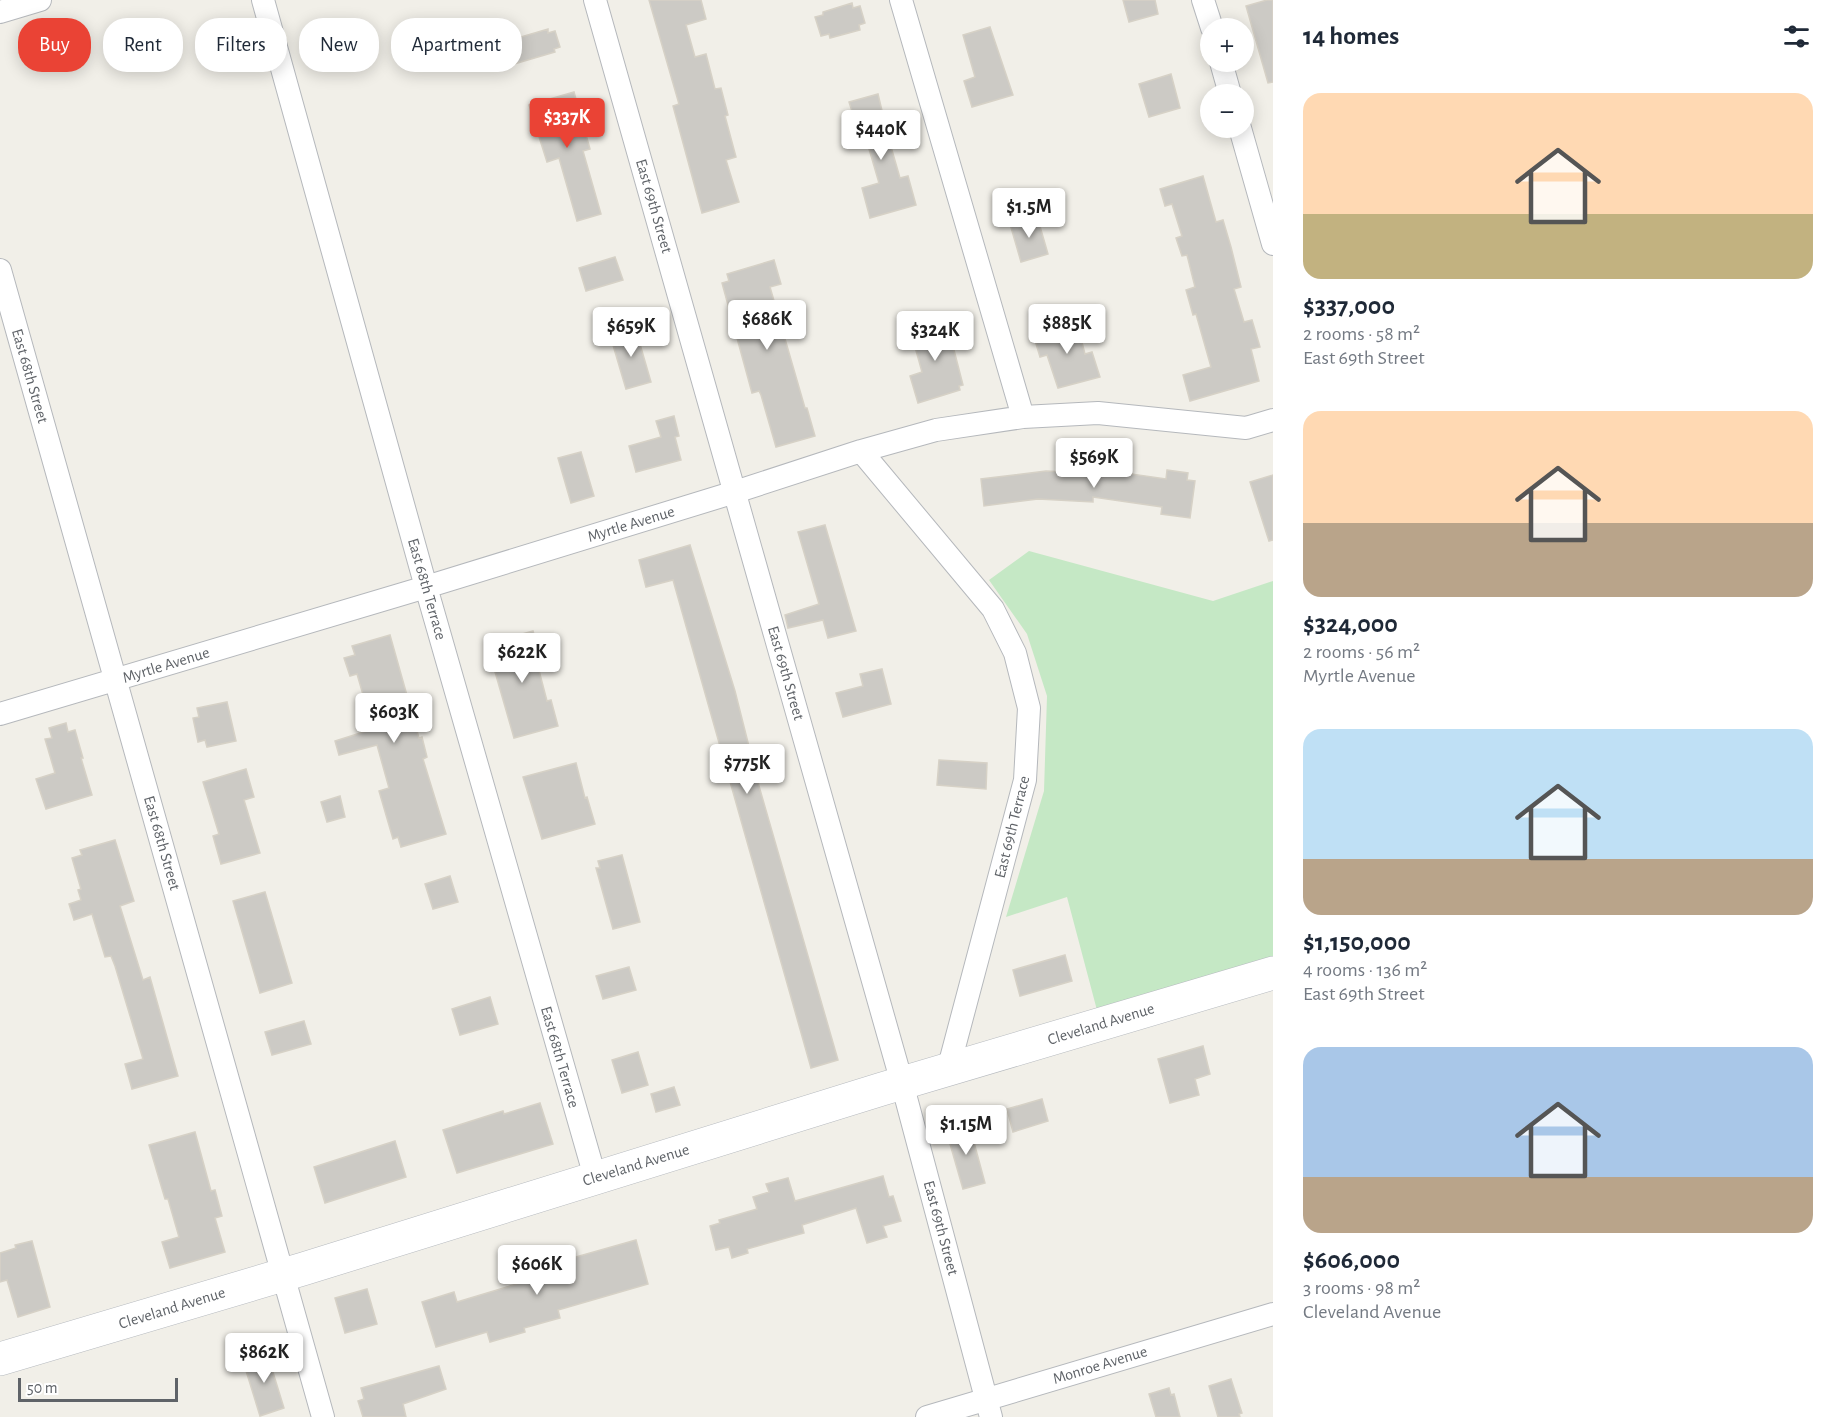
<!DOCTYPE html>
<meta charset="utf-8">
<style>
:root{--surface:#fff;--page:#f6f6f7;--text:#1f2937;--muted:#747a83;--accent:#ea4335}
body{margin:0;font-family:"Alegreya Sans",sans-serif;background:var(--page);color:var(--text);height:100vh;display:flex;flex-direction:column;font-size:22px;white-space:nowrap}
*{box-sizing:border-box;margin:0}
p{font-size:20px;color:var(--muted)}
.icon{flex:none;width:33px;height:33px;fill:none;stroke:currentColor;stroke-width:2;stroke-linecap:round;stroke-linejoin:round}
.map{position:relative;flex:1;overflow:hidden}
.details{display:flex;flex-direction:column;background:var(--surface);width:570px}
.details>*{flex:none}
.guide{position:absolute;left:18px;top:18px;width:570px;height:54px;display:flex;gap:12px}
.fabs{position:absolute;left:1200px;top:18px;display:grid;gap:12px}
.fabs a{display:grid;place-items:center;width:54px;height:54px;border-radius:50%;background:var(--surface);box-shadow:0 3px 15px #0003;font-size:30px}
.scale{position:absolute;left:18px;bottom:15px;width:160px;box-sizing:border-box;padding-left:6px;border:3px solid #5f6368;border-top:0;font-size:16px;line-height:21px;white-space:nowrap;color:#5f6368;-webkit-text-stroke:4px #fff;paint-order:stroke}
.price{position:absolute;translate:-50% -51px;padding:0 14px;border-radius:6px;background:#fff;color:#222;font-size:20px;line-height:39px;filter:drop-shadow(0 2px 3px #0008)}
.price::after{content:'';position:absolute;left:50%;top:36px;width:18px;height:14px;margin-left:-9px;background:inherit;clip-path:polygon(0 0,100% 0,50% 100%)}
.price.active{background:var(--accent);color:#fff}
ul{padding:0;list-style:none}
li{display:grid;align-content:center;gap:12px;height:318px;padding:0 30px}
li span{display:grid;place-items:center;height:186px;border-radius:18px;color:#555}
li>.icon{margin-inline-start:auto}
span .icon{width:108px;height:108px;fill:#fffc;stroke-width:1}
li b{font-size:26px}
h2{display:flex;justify-content:space-between;align-items:center;height:72px;padding:0 30px;font-size:26px}
.pill{padding:0 21px;border-radius:24px;background:var(--surface);box-shadow:0 3px 15px #0003;font-size:21px;line-height:54px}
.pill.active{background:var(--accent);color:#fff}
main{display:flex;flex:1;min-height:0}
.map>svg:first-child{display:block}
</style>
<main>
<div class="map">
<svg width="1273" height="1417" viewBox="0 0 1273 1417">
<rect width="100%" height="100%" fill="#f1efe8"/>
<path fill="#c5e8c5" d="M 1029,551 L 1213,601 L 1273,581 L 1273,959 L 1098,1014 L 1067,897 L 1006,917 L 1044,791 L 1047,696 L 1027,634 L 989,580 Z"/>
<path fill="#cccac5" stroke="#d6d1c6" stroke-width="1.5" d="M 649,0 L 701,0 L 706,19 L 686,25 L 695,57 L 706,54 L 715,89 L 721,88 L 728,115 L 725,116 L 736,157 L 726,160 L 739,202 L 702,213 L 673,106 L 679,104 Z
M 1123,0 L 1155,0 L 1158,14 L 1129,22 Z
M 1267,0 L 1273,0 L 1273,82 L 1268,83 L 1246,6 Z
M 852,3 L 853,8 L 860,6 L 865,23 L 859,25 L 860,30 L 830,38 L 829,34 L 821,36 L 815,17 L 823,15 L 823,12 Z
M 990,27 L 1013,95 L 972,107 L 964,81 L 975,77 L 963,35 Z
M 548,29 L 548,33 L 555,31 L 560,47 L 554,49 L 555,52 L 514,64 L 507,41 Z
M 1171,74 L 1180,108 L 1149,117 L 1139,84 Z
M 574,92 L 590,149 L 583,151 L 601,214 L 577,221 L 559,158 L 547,162 L 529,105 Z
M 878,94 L 884,119 L 883,119 L 900,178 L 908,176 L 916,205 L 870,218 L 862,188 L 879,183 L 862,125 L 857,127 L 849,102 Z
M 1203,176 L 1216,222 L 1223,220 L 1231,247 L 1241,287 L 1234,289 L 1244,322 L 1252,320 L 1260,347 L 1251,349 L 1259,381 L 1190,401 L 1183,375 L 1211,367 L 1196,314 L 1193,315 L 1186,290 L 1195,287 L 1187,255 L 1182,256 L 1176,238 L 1182,236 L 1172,204 L 1165,206 L 1160,189 Z
M 1037,216 L 1048,254 L 1021,262 L 1010,224 Z
M 615,257 L 623,280 L 586,291 L 579,268 Z
M 774,260 L 781,284 L 770,287 L 805,408 L 807,408 L 815,436 L 776,447 L 761,395 L 759,391 L 752,393 L 722,283 L 729,281 L 727,274 Z
M 946,319 L 963,385 L 959,386 L 960,390 L 918,403 L 910,376 L 922,372 L 910,329 Z
M 1070,322 L 1071,325 L 1077,323 L 1085,354 L 1092,352 L 1100,377 L 1058,388 L 1047,355 L 1040,357 L 1034,337 L 1042,335 L 1040,331 Z
M 635,327 L 651,382 L 626,389 L 610,335 Z
M 674,416 L 679,436 L 675,437 L 681,460 L 636,472 L 629,446 L 661,437 L 656,421 Z
M 581,452 L 594,496 L 571,503 L 558,458 Z
M 1167,470 L 1188,473 L 1187,480 L 1195,481 L 1190,518 L 1161,514 L 1162,507 L 1093,497 L 1093,502 L 1038,499 L 984,506 L 981,479 L 1046,471 L 1111,474 L 1111,471 L 1166,479 Z
M 1273,475 L 1273,540 L 1269,541 L 1250,482 Z
M 825,525 L 856,631 L 828,638 L 823,620 L 788,628 L 785,615 L 819,604 L 798,532 Z
M 690,545 L 735,691 L 759,786 L 838,1060 L 811,1068 L 673,580 L 646,587 L 639,560 Z
M 533,631 L 541,658 L 536,659 L 547,701 L 551,700 L 558,726 L 514,738 L 487,644 Z
M 390,635 L 419,738 L 422,737 L 427,757 L 423,759 L 446,834 L 401,847 L 398,837 L 393,839 L 379,791 L 389,788 L 377,745 L 339,755 L 335,741 L 373,729 L 357,674 L 350,676 L 344,658 L 355,655 L 352,646 Z
M 882,669 L 891,704 L 843,717 L 836,693 L 863,686 L 860,674 Z
M 227,702 L 236,741 L 207,747 L 205,740 L 198,742 L 193,718 L 199,717 L 197,708 Z
M 66,723 L 68,732 L 75,730 L 83,758 L 81,758 L 92,795 L 46,809 L 36,779 L 55,773 L 45,739 L 52,738 L 49,728 Z
M 939,760 L 987,763 L 986,789 L 937,785 Z
M 576,763 L 585,798 L 587,797 L 595,824 L 542,839 L 523,777 Z
M 246,769 L 254,797 L 244,800 L 260,853 L 221,864 L 213,836 L 219,834 L 203,782 Z
M 340,796 L 345,817 L 327,822 L 321,802 Z
M 115,840 L 134,901 L 120,906 L 143,980 L 150,977 L 178,1076 L 132,1089 L 125,1064 L 143,1059 L 115,966 L 111,956 L 105,957 L 92,914 L 74,920 L 69,904 L 81,900 L 78,890 L 81,889 L 72,858 L 82,855 L 80,850 Z
M 622,855 L 640,922 L 613,929 L 596,868 L 600,868 L 598,861 Z
M 450,876 L 458,902 L 433,909 L 425,884 Z
M 265,892 L 292,983 L 260,993 L 233,901 Z
M 1065,955 L 1072,981 L 1020,996 L 1013,970 Z
M 629,967 L 636,990 L 603,999 L 596,976 Z
M 490,997 L 498,1024 L 460,1035 L 452,1009 Z
M 304,1021 L 311,1044 L 272,1055 L 265,1032 Z
M 1203,1046 L 1210,1074 L 1195,1079 L 1199,1095 L 1170,1103 L 1158,1059 Z
M 638,1052 L 648,1085 L 622,1093 L 612,1060 Z
M 674,1087 L 680,1105 L 656,1112 L 651,1094 Z
M 1042,1099 L 1048,1121 L 1013,1132 L 1007,1109 Z
M 540,1103 L 553,1144 L 457,1173 L 443,1130 L 503,1111 L 504,1114 Z
M 969,1124 L 985,1183 L 963,1189 L 946,1130 Z
M 195,1132 L 211,1191 L 215,1190 L 222,1216 L 215,1218 L 225,1252 L 170,1268 L 162,1242 L 179,1237 L 168,1199 L 165,1199 L 149,1145 Z
M 395,1141 L 406,1177 L 325,1203 L 314,1167 Z
M 883,1176 L 889,1197 L 893,1196 L 901,1221 L 883,1226 L 887,1237 L 867,1243 L 856,1208 L 802,1225 L 804,1233 L 747,1249 L 748,1253 L 732,1258 L 729,1247 L 716,1250 L 710,1226 L 720,1223 L 719,1220 L 757,1209 L 753,1197 L 769,1192 L 766,1184 L 788,1178 L 795,1201 Z
M 636,1240 L 648,1284 L 558,1310 L 560,1318 L 524,1328 L 525,1332 L 490,1342 L 487,1332 L 436,1347 L 422,1302 L 454,1292 L 457,1302 L 523,1282 L 521,1275 L 565,1262 L 565,1260 Z
M 32,1241 L 50,1307 L 18,1317 L 7,1280 L 0,1282 L 0,1253 L 16,1248 L 15,1245 Z
M 367,1289 L 377,1324 L 345,1333 L 335,1298 Z
M 267,1353 L 284,1408 L 260,1416 L 243,1361 Z
M 439,1366 L 446,1389 L 403,1404 L 406,1417 L 363,1417 L 358,1401 L 364,1399 L 361,1388 Z
M 1231,1379 L 1242,1413 L 1239,1414 L 1240,1417 L 1218,1417 L 1209,1386 Z
M 1169,1388 L 1171,1395 L 1174,1394 L 1180,1417 L 1156,1417 L 1149,1394 Z"/>
<g fill="none" stroke-linecap="round" stroke-linejoin="round">
<g stroke="#b5b8bc" stroke-width="24">
<path id="minor" d="M 263,0 L 426,587 L 595,1177
M 595,0 L 902,1083 L 991,1417
M 901,0 L 1023,417
M 1203,0 L 1212,28
M 0,12 L 40,0
M 1221,62 L 1230,94
M 1240,128 L 1273,244
M 0,270 L 323,1417
M 861,451 L 993,609 L 1015,653 L 1029,708 L 1025,780 L 948,1070
M 0,714 L 426,587 L 735,492 L 861,451 L 936,430 L 1023,417 L 1098,413 L 1246,428 L 1273,420
M 927,1417 L 1273,1314"/>
</g>
<g stroke="#b6babf" stroke-width="34">
<path id="secondary" d="M 0,1359 L 303,1269 L 882,1089 L 1273,973"/>
</g>
<use href="#minor" stroke="#fff" stroke-width="22"/>
<use href="#secondary" stroke="#fff" stroke-width="33"/>
</g>
<g text-anchor="middle" dominant-baseline="central" stroke-width="4.5" stroke-linejoin="round" paint-order="stroke">
<g font-size="16" fill="#5f6368" stroke="#fff">
<text transform="translate(654 206) rotate(74)">East 69th Street</text>
<text transform="translate(30 376) rotate(74)">East 68th Street</text>
<text transform="translate(631 524) rotate(-17)">Myrtle Avenue</text>
<text transform="translate(427 589) rotate(74)">East 68th Terrace</text>
<text transform="translate(166 665) rotate(-17)">Myrtle Avenue</text>
<text transform="translate(786 673) rotate(74)">East 69th Street</text>
<text transform="translate(1012 827) rotate(-76)">East 69th Terrace</text>
<text transform="translate(162 843) rotate(74)">East 68th Street</text>
<text transform="translate(1101 1024) rotate(-17)">Cleveland Avenue</text>
<text transform="translate(560 1057) rotate(74)">East 68th Terrace</text>
<text transform="translate(636 1165) rotate(-17)">Cleveland Avenue</text>
<text transform="translate(941 1228) rotate(75)">East 69th Street</text>
<text transform="translate(172 1308) rotate(-17)">Cleveland Avenue</text>
<text transform="translate(1100 1365) rotate(-17)">Monroe Avenue</text>
</g>
</g>
</svg>
<div class="fabs">
<a>+</a>
<a>−</a>
</div>
<div class="scale">50 m</div>
<b class="price active" style="left:567px;top:149px">$337K</b>
<b class="price" style="left:881px;top:161px">$440K</b>
<b class="price" style="left:1029px;top:239px">$1.5M</b>
<b class="price" style="left:767px;top:351px">$686K</b>
<b class="price" style="left:1067px;top:355px">$885K</b>
<b class="price" style="left:631px;top:358px">$659K</b>
<b class="price" style="left:935px;top:362px">$324K</b>
<b class="price" style="left:1094px;top:489px">$569K</b>
<b class="price" style="left:522px;top:684px">$622K</b>
<b class="price" style="left:394px;top:744px">$603K</b>
<b class="price" style="left:747px;top:795px">$775K</b>
<b class="price" style="left:966px;top:1156px">$1.15M</b>
<b class="price" style="left:537px;top:1296px">$606K</b>
<b class="price" style="left:264px;top:1384px">$862K</b>
<div class="guide">
<a class="pill active">Buy</a>
<a class="pill">Rent</a>
<a class="pill">Filters</a>
<a class="pill">New</a>
<a class="pill">Apartment</a>
</div>
</div>
<section class="details">
<h2>14 homes<svg class="icon" aria-label="filters" viewBox="0 0 24 24"><path d="M4 7h16M4 17h16"/><circle cx="9" cy="7" r="2"/><circle cx="15" cy="17" r="2"/></svg></h2>
<ul>
<li><span style="background:linear-gradient(#ffd9b3 65%,#c2b280 0)"><svg class="icon" aria-label="home" viewBox="0 0 24 24"><path d="M3 11l9-7 9 7M6 9v11h12V9"/></svg></span><div><b>$337,000</b><p>2 rooms · 58 m²</p><p>East 69th Street</p></div></li>
<li><span style="background:linear-gradient(#ffd9b3 60%,#b9a48a 0)"><svg class="icon" aria-label="home" viewBox="0 0 24 24"><path d="M3 11l9-7 9 7M6 9v11h12V9"/></svg></span><div><b>$324,000</b><p>2 rooms · 56 m²</p><p>Myrtle Avenue</p></div></li>
<li><span style="background:linear-gradient(#bfe0f5 70%,#b9a48a 0)"><svg class="icon" aria-label="home" viewBox="0 0 24 24"><path d="M3 11l9-7 9 7M6 9v11h12V9"/></svg></span><div><b>$1,150,000</b><p>4 rooms · 136 m²</p><p>East 69th Street</p></div></li>
<li><span style="background:linear-gradient(#a9c7e8 70%,#b9a48a 0)"><svg class="icon" aria-label="home" viewBox="0 0 24 24"><path d="M3 11l9-7 9 7M6 9v11h12V9"/></svg></span><div><b>$606,000</b><p>3 rooms · 98 m²</p><p>Cleveland Avenue</p></div></li>
</ul>
</section>
</main>
